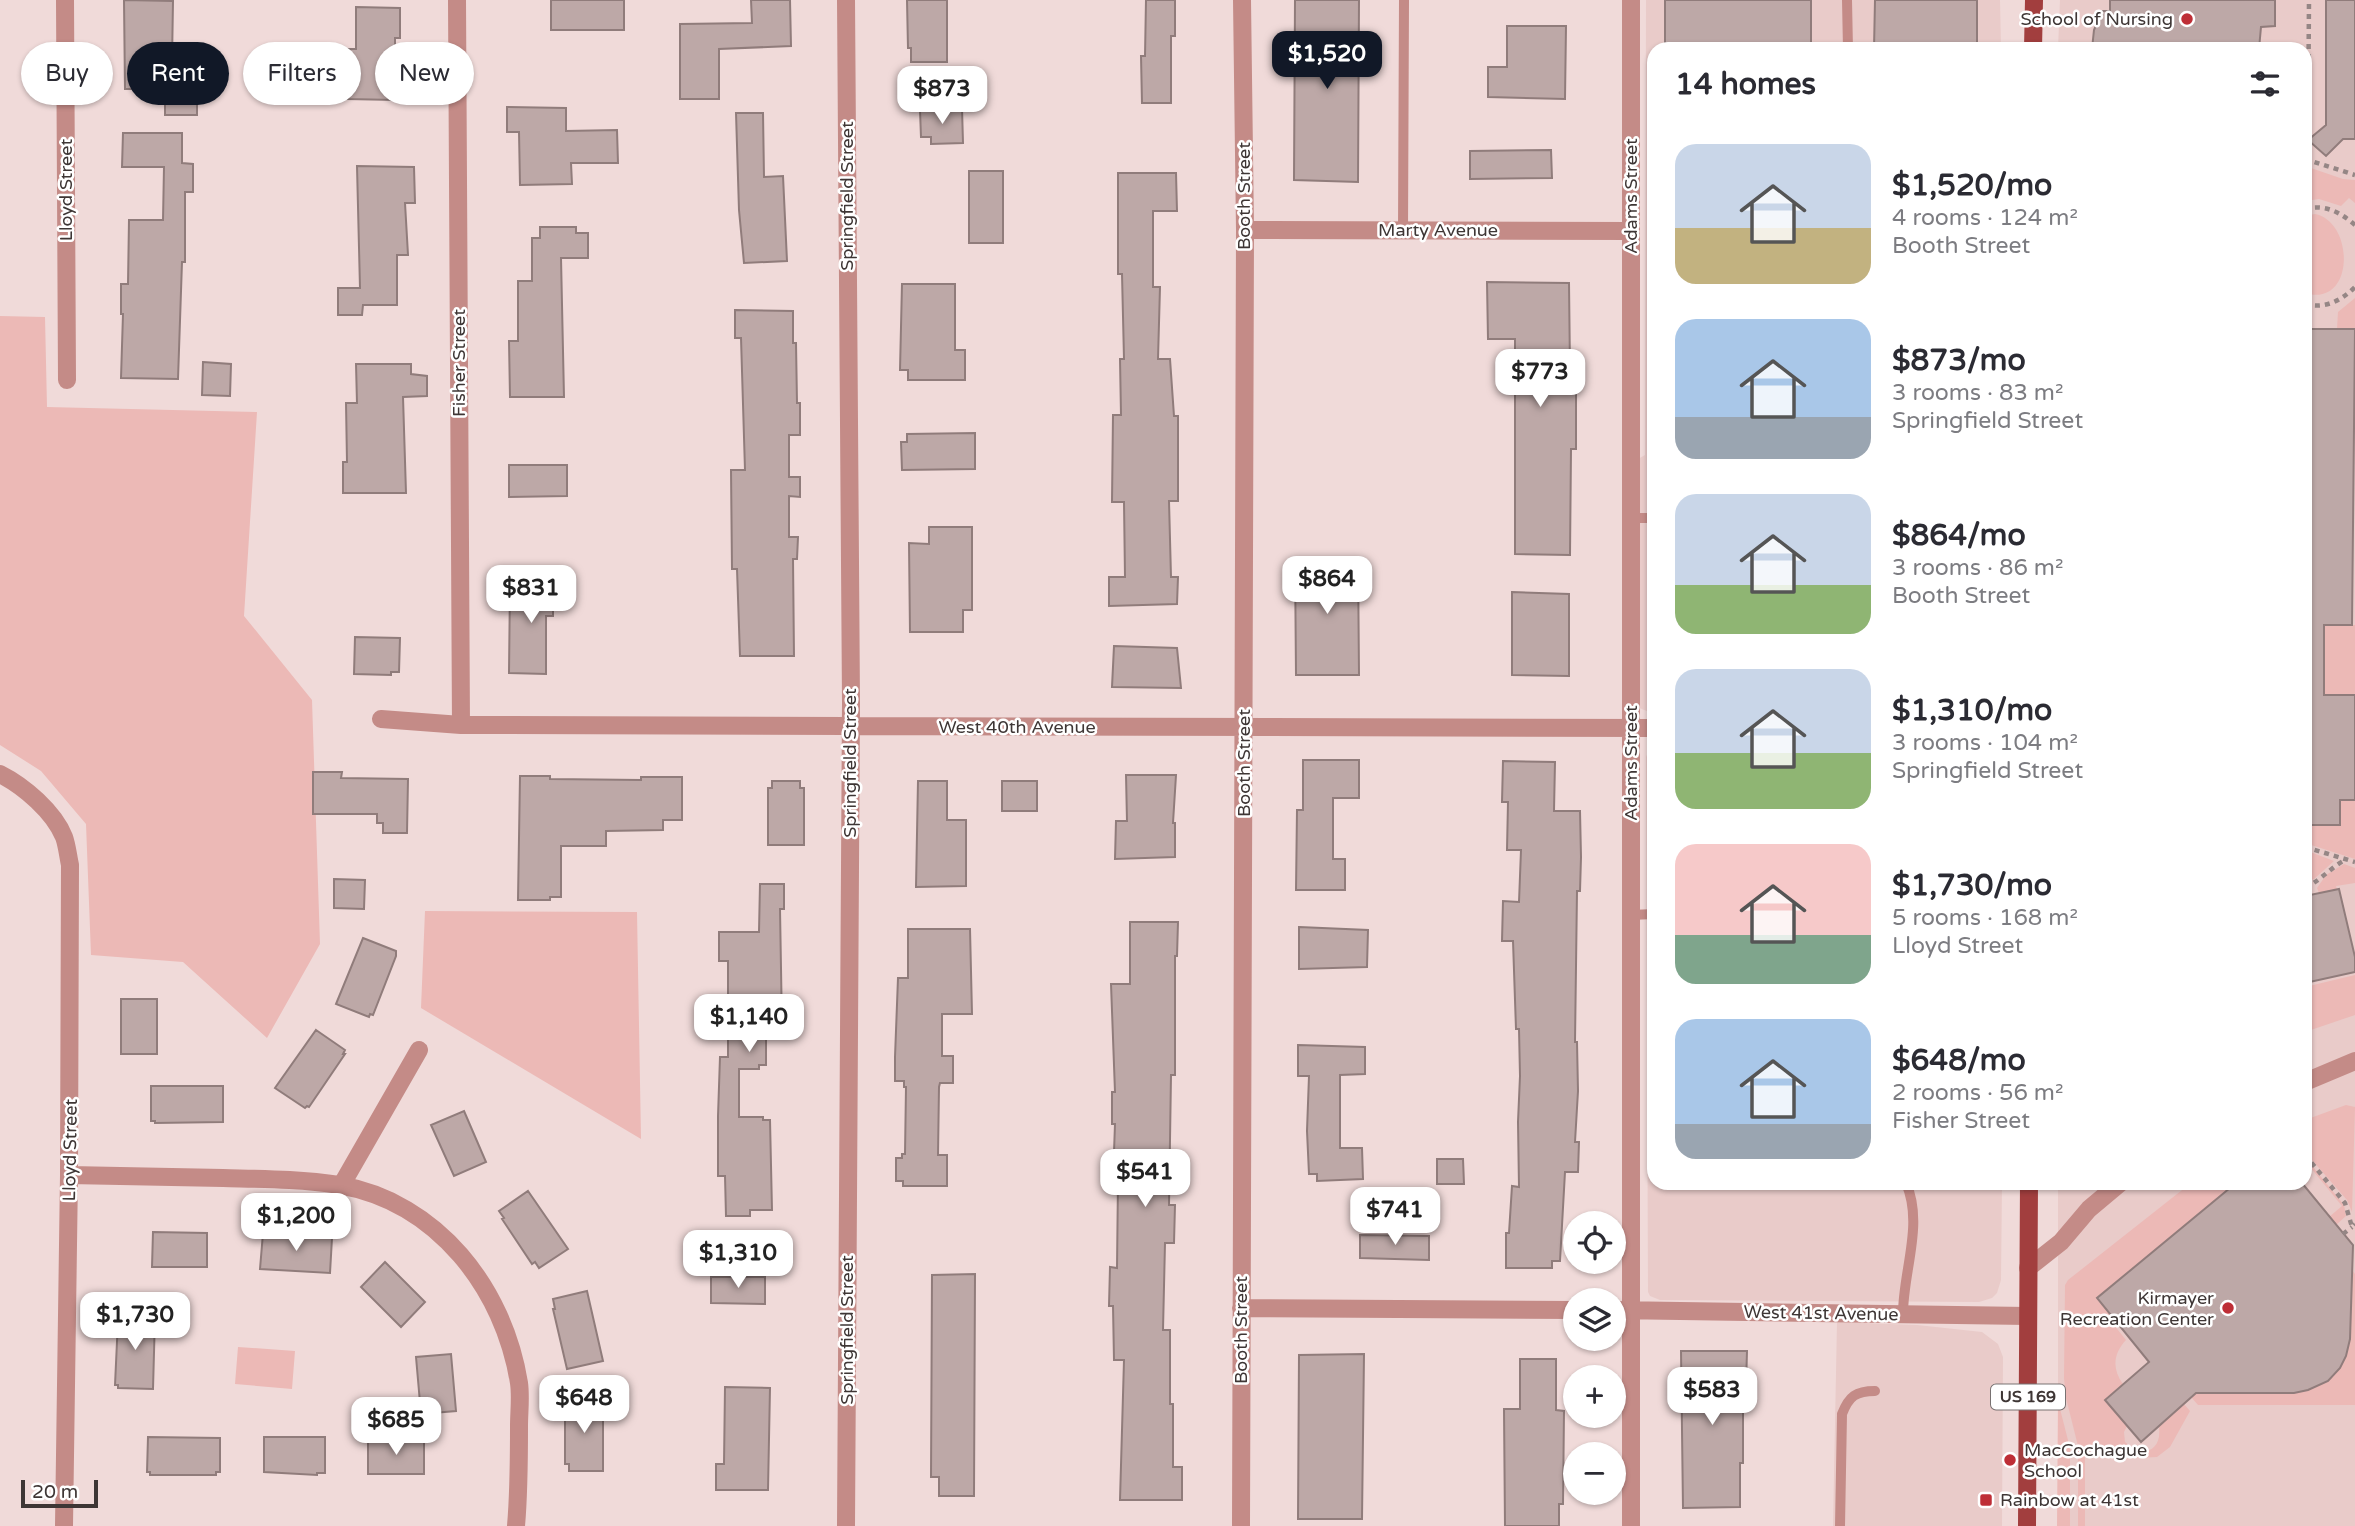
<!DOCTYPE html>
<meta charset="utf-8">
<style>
:root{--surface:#fff;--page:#f2f2f3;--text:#2b2b33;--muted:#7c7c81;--accent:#111827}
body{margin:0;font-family:"Varela Round",sans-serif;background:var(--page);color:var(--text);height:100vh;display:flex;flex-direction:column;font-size:26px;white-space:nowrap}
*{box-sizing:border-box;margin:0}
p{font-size:23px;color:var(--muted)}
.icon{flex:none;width:38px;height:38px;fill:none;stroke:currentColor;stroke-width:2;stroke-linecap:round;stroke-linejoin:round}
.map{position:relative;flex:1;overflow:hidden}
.side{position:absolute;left:1647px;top:42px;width:665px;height:1148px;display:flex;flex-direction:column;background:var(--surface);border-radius:21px;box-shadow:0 2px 5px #0004}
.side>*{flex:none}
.guide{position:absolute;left:21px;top:42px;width:665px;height:63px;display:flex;gap:14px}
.buttons{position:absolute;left:1563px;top:1211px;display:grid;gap:14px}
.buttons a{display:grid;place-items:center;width:63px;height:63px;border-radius:50%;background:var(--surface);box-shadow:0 2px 5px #0004;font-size:35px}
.scale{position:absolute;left:21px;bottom:18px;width:77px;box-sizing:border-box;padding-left:7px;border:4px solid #3e3635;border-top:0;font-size:19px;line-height:24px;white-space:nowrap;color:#3e3635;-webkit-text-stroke:5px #fff;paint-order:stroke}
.price{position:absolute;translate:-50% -60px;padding:0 16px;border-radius:14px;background:#fff;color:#222;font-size:23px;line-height:46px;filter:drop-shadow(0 2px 4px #0008)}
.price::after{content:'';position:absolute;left:50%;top:42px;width:21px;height:16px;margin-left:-10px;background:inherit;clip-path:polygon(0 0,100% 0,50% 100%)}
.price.active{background:var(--accent);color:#fff}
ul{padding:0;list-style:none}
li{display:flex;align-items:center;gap:21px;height:175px;padding:0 28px}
li span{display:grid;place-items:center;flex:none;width:196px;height:140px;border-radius:21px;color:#555}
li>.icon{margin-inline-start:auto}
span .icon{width:84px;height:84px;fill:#fffc;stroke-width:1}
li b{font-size:30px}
h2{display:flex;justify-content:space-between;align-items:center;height:84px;padding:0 28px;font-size:30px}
.tag{padding:0 24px;border-radius:32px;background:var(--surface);box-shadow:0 2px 5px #0004;font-size:24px;line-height:63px}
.tag.active{background:var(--accent);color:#fff}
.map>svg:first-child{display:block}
</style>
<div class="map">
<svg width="2355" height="1526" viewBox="0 0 2355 1526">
<rect width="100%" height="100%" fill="#f0dad9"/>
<path fill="#e9cbc9" d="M 1646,0 L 2000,0 L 2001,49 L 1654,49 L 1654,714 L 1637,707 L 1638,459 L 1645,455 Z
M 2060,0 L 2355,0 L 2355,1526 L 2058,1526 L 2058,1183 L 2305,1183 L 2305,49 L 2058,49 Z
M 1654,746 L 1654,1183 L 2002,1183 L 2001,1280 L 1997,1293 L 1992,1298 L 1979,1302 L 1831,1301 L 1660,1300 L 1650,1296 L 1648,1292 L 1646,757 L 1650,748 Z
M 1837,1322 L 1917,1325 L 1982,1332 L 1998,1344 L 2003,1357 L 2002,1526 L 1833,1526 Z"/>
<path fill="#ecb9b6" d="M 2305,166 L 2343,179 L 2355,180 L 2355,203 L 2349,198 L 2341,206 L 2319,199 L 2305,201 Z
M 2315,214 C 2355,222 2355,308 2305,293 L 2305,216 Z
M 2355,298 L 2355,329 L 2337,329 L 2338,312 Z
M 0,316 L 45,317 L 47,407 L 257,412 L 244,616 L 312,700 L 320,944 L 267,1038 L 183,962 L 91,955 L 86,824 L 41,771 L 0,745 Z
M 2324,625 L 2355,625 L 2355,695 L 2324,695 Z
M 2340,800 L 2355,800 L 2355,859 L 2305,843 L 2305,814 L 2308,814 L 2308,825 L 2340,825 Z
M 2305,850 L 2334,861 L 2314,879 L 2305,882 Z
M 2344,864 L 2355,868 L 2355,883 L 2336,886 L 2337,889 L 2319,893 L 2317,888 L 2326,875 Z
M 425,911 L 637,912 L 641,1139 L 421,1008 Z
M 2355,975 L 2355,1015 L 2305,1032 L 2305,987 Z
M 2346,1105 L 2355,1107 L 2352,1212 L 2347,1200 L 2305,1152 L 2305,1120 Z
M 2305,1157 L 2344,1205 L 2346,1216 L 2336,1225 L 2329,1217 L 2342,1206 L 2305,1161 Z
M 2191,1183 L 2236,1183 L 2110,1320 L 2126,1340 C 2113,1354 2112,1369 2123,1384 L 2105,1400 L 2127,1426 L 2124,1432 L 2125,1442 L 2137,1452 C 2154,1453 2161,1443 2159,1427 L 2184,1404 L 2190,1411 L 2170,1447 L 2157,1457 L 2138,1458 L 2113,1449 L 2085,1449 L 2085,1526 L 2078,1526 L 2078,1446 L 2066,1398 L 2064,1378 L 2065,1285 L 2068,1280 Z
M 2352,1270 L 2355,1274 L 2355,1405 L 2198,1405 L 2191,1397 L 2196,1393 L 2294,1393 C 2355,1379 2351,1326 2352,1270 Z
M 238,1347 L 295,1351 L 292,1389 L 235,1384 Z
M 2058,1401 L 2070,1448 L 2070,1526 L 2057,1526 Z"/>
<path fill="#bda8a7" stroke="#907c7b" stroke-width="2" d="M 124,0 L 173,1 L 172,62 L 184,62 L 184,87 L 197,87 L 197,115 L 165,115 L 165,92 L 135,92 L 135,89 L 125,89 Z
M 551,0 L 624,0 L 624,30 L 551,30 Z
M 751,0 L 790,0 L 791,46 L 719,49 L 719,99 L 680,99 L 680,24 L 752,23 Z
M 907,0 L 947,0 L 947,62 L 911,62 L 911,48 L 908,48 Z
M 1146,0 L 1175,0 L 1175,36 L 1171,36 L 1171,103 L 1142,103 L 1141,56 L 1145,56 Z
M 1295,0 L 1359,0 L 1358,182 L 1294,180 Z
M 1665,0 L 1811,0 L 1811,49 L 1665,49 Z
M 1875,0 L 1977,0 L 1977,49 L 1874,49 Z
M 2110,0 L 2275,0 L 2275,26 L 2261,27 L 2259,49 L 2092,49 L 2094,30 L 2102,11 L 2110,11 Z
M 2326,0 L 2355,0 L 2355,139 L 2343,139 L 2326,156 L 2308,140 L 2326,125 Z
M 356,7 L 400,8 L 400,38 L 395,38 L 395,100 L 347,99 L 347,49 L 356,49 Z
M 1507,26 L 1566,26 L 1565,99 L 1488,97 L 1488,67 L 1507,67 Z
M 507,107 L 566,108 L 566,131 L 617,130 L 618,163 L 571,163 L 572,184 L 520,185 L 519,132 L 507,132 Z
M 962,108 L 963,143 L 931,144 L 931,137 L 921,137 L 920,110 Z
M 736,113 L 763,113 L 764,177 L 783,176 L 787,261 L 744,263 L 739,210 Z
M 123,133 L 182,133 L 182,163 L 193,164 L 193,192 L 185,192 L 185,262 L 182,262 L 178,379 L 121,378 L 123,314 L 121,314 L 121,284 L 128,284 L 129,220 L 163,220 L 164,167 L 122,167 Z
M 1551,150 L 1552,178 L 1470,179 L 1470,151 Z
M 357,166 L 414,167 L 415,203 L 405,203 L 408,255 L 397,255 L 397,305 L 363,305 L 362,315 L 338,315 L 338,288 L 360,288 Z
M 969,171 L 1003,171 L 1003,243 L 969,243 Z
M 1118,173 L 1176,173 L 1177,211 L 1153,211 L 1153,287 L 1160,287 L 1158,359 L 1170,359 L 1174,416 L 1178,416 L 1178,501 L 1169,501 L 1171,577 L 1178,577 L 1177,604 L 1109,606 L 1109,577 L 1125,577 L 1124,502 L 1112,502 L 1113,415 L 1121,415 L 1120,359 L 1124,359 L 1122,274 L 1118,274 Z
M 540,227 L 576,227 L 576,233 L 588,233 L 588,258 L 561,258 L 564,397 L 510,397 L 509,341 L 518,341 L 518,281 L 532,281 L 532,238 L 540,238 Z
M 1487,282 L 1569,283 L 1570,369 L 1576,369 L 1576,449 L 1571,449 L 1570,555 L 1515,554 L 1515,339 L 1488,339 Z
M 902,284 L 955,284 L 955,350 L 965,350 L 965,380 L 908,380 L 908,370 L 900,370 Z
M 735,310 L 793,311 L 793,343 L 796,343 L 797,403 L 800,403 L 800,435 L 789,435 L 789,477 L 800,477 L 800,497 L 789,496 L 789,537 L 798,537 L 797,559 L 793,559 L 794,656 L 740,656 L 737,569 L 732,569 L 731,470 L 745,470 L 741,338 L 735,338 Z
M 2305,329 L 2355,329 L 2352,625 L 2324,625 L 2324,695 L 2355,695 L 2355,800 L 2340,800 L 2340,825 L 2308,825 L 2308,814 L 2305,814 Z
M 203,362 L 231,364 L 230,396 L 202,395 Z
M 356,364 L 411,364 L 411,374 L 427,376 L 427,396 L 403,397 L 406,493 L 343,493 L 343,462 L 347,462 L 346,403 L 357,403 Z
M 975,433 L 975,469 L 902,470 L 901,442 L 907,442 L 907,434 Z
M 509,465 L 567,465 L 567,496 L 509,497 Z
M 929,527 L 972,527 L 972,610 L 963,610 L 963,632 L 910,632 L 909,543 L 929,544 Z
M 1295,558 L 1358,558 L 1359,675 L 1296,675 Z
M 510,584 L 566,584 L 566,604 L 553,604 L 553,616 L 546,616 L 546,674 L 509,673 Z
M 1512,592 L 1569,594 L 1569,676 L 1512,675 Z
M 355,637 L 400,638 L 399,672 L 391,672 L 391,675 L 354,674 Z
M 1114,646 L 1177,648 L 1181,688 L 1112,687 Z
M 1303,760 L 1359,760 L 1359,798 L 1333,798 L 1333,859 L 1345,859 L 1345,890 L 1296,890 L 1297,810 L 1303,810 Z
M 1503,761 L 1555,762 L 1554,811 L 1580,811 L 1581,857 L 1580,891 L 1577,891 L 1575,1042 L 1577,1042 L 1578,1091 L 1575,1142 L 1579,1142 L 1578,1172 L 1565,1172 L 1560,1261 L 1552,1261 L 1552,1268 L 1506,1268 L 1506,1233 L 1509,1233 L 1512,1186 L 1519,1187 L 1518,1122 L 1520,1076 L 1519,1029 L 1516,1029 L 1513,941 L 1502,941 L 1503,901 L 1519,902 L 1521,850 L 1507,850 L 1508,802 L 1502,802 Z
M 313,772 L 342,772 L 341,778 L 408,779 L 407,833 L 383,833 L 383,823 L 377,823 L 377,814 L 313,814 Z
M 1126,775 L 1176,775 L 1173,823 L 1175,823 L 1175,857 L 1115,859 L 1116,821 L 1127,821 Z
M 520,776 L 550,776 L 550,779 L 641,780 L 641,777 L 682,777 L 682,820 L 663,820 L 663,830 L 606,831 L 606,846 L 561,846 L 561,897 L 550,897 L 550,900 L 518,900 Z
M 772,781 L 800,781 L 800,788 L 804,788 L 804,845 L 768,845 L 768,788 L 772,788 Z
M 918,781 L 947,781 L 947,820 L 966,820 L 966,886 L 916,887 Z
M 1002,781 L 1037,781 L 1037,811 L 1002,811 Z
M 334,879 L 365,880 L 364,909 L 334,908 Z
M 760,884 L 784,884 L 784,909 L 780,909 L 782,1027 L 766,1027 L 766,1065 L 759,1065 L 759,1069 L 739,1069 L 739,1117 L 763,1117 L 763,1120 L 770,1120 L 772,1210 L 750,1210 L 750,1216 L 726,1216 L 725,1176 L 718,1176 L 718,1116 L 720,1057 L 728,1057 L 728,961 L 719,961 L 719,932 L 759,932 Z
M 2339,889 L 2355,957 L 2355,972 L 2305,983 L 2305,896 Z
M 1130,922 L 1178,922 L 1177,956 L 1175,956 L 1175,1075 L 1171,1075 L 1169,1205 L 1175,1205 L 1174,1243 L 1165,1243 L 1163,1330 L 1170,1330 L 1170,1404 L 1173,1404 L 1173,1467 L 1182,1467 L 1182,1500 L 1120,1500 L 1124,1360 L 1114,1360 L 1113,1306 L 1109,1306 L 1110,1267 L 1117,1268 L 1118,1180 L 1113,1180 L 1115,1124 L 1112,1124 L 1112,1092 L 1115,1092 L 1111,984 L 1130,984 Z
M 1299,927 L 1368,930 L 1367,967 L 1299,969 Z
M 908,929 L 970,929 L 972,1014 L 942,1014 L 942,1056 L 953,1056 L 953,1083 L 940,1083 L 939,1087 L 938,1155 L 947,1155 L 947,1186 L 903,1186 L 903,1181 L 896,1181 L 896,1158 L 902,1158 L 902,1154 L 905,1154 L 906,1087 L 904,1087 L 904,1081 L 895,1081 L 895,1057 L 898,978 L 908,978 Z
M 363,938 L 396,951 L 396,956 L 373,1015 L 370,1014 L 369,1017 L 336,1004 Z
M 121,999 L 157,999 L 157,1054 L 121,1054 Z
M 316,1030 L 345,1050 L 343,1054 L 345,1054 L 309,1107 L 307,1106 L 305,1108 L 275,1088 Z
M 1298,1045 L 1365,1047 L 1365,1074 L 1340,1075 L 1340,1148 L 1362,1148 L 1363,1179 L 1317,1181 L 1317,1174 L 1309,1174 L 1307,1131 L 1309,1076 L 1298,1076 Z
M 151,1086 L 223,1086 L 223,1122 L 155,1123 L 155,1121 L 151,1121 Z
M 464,1111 L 486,1162 L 454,1176 L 431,1125 Z
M 1437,1159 L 1463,1159 L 1464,1184 L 1437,1184 Z
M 2236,1183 L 2302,1183 L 2353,1245 L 2350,1339 L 2346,1356 L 2340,1368 L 2328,1381 L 2308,1390 L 2294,1393 L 2196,1393 L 2141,1442 L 2105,1400 L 2149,1362 L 2097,1298 Z
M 528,1191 L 568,1249 L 539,1268 L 535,1262 L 532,1264 L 502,1219 L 504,1218 L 499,1211 Z
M 153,1232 L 207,1233 L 207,1267 L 152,1267 Z
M 263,1233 L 332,1238 L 330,1273 L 260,1269 Z
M 1360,1235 L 1429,1236 L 1429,1260 L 1360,1258 Z
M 385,1262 L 425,1302 L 401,1327 L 361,1287 Z
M 975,1274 L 974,1496 L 939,1496 L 939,1477 L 931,1477 L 932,1275 Z
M 711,1277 L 765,1277 L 765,1304 L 711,1303 Z
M 587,1291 L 603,1361 L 567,1369 L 553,1309 L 555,1309 L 553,1299 Z
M 120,1316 L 155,1316 L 153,1389 L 118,1388 L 118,1385 L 115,1385 L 118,1320 L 120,1320 Z
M 1681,1351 L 1747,1351 L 1746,1386 L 1743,1386 L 1743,1463 L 1740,1463 L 1740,1507 L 1683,1508 Z
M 451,1354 L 456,1411 L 421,1414 L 416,1357 Z
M 1364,1354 L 1362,1519 L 1298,1519 L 1299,1355 Z
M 1520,1359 L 1556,1359 L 1556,1410 L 1564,1411 L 1563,1504 L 1559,1504 L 1559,1526 L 1505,1526 L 1504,1409 L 1520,1409 Z
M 725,1387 L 770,1388 L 768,1490 L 716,1490 L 716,1464 L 724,1464 Z
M 568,1400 L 603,1400 L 603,1471 L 569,1471 L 569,1464 L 565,1464 L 565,1408 L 568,1408 Z
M 148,1437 L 220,1438 L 220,1472 L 216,1472 L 216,1475 L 150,1475 L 150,1472 L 147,1472 Z
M 264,1437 L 325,1437 L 325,1473 L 317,1473 L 317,1475 L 264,1472 Z
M 368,1440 L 424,1440 L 424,1474 L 368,1474 Z"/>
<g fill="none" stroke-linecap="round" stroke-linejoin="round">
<path stroke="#958685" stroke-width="4.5" stroke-dasharray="5 5" stroke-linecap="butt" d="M 2305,138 L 2308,134 L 2309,0
M 2305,159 L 2355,175
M 2305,209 C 2325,204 2340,212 2355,225
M 2305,304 C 2325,309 2341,301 2355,287
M 2305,847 L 2355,862
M 2305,887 C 2317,884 2331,867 2345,860
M 2305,1155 L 2345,1203 L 2352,1227 L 2355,1224
M 2343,1234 L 2352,1227"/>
<path stroke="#c48b87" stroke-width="10" d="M 1847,0 L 1848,49
M 1403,230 L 1404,0
M 1631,518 L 1654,518
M 1631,915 L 1654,914
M 1903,1314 C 1903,1271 1924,1224 1906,1183
M 1840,1526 L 1842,1414 C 1849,1396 1856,1391 1875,1391"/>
<path stroke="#c48b87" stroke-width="18" d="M 65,0 L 67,380
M 457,0 L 461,725
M 846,0 L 851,703 L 846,1526
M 1245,230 L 1631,231
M 381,719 L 461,725 L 1654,728
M 0,774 C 24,786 54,812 64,837 C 67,845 68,856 70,865 L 69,1175 L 64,1526
M 2305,1082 L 2355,1061
M 69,1175 C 121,1176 172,1177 223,1178 C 262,1179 301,1179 339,1185 C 438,1202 504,1289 519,1383 C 521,1397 519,1412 519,1426 C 519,1459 519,1492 516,1526
M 341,1186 L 419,1050
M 2028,1268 L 2061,1242 L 2089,1209 L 2120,1183
M 1241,1308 L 1575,1310
M 1614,1310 L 2028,1316
M 1241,1526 L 1245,230 L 1242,0
M 1631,1526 L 1631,0"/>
<path stroke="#a23e3e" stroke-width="18" d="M 2033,49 L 2034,0
M 2027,1526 L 2029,1183"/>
</g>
<g fill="#be2e36" stroke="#fff" stroke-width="2.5">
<circle cx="2187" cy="19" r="7"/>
<circle cx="2228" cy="1308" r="7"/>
<circle cx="2010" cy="1460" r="7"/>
<rect x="1979" y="1493" width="14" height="14" rx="3.5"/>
</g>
<g text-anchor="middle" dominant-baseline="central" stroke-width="5" stroke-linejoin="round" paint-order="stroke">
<rect fill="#fff" stroke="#787272" stroke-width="2" x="1991" y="1384.5" width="74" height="25" rx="5"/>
<g font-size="16" font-weight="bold" fill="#3e3635">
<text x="2028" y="1397">US 169</text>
</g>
<g font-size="18" fill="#3e3635" stroke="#fff" text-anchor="end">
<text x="2173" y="19">School of Nursing</text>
<text x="2214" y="1298">Kirmayer<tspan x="2214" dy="21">Recreation Center</tspan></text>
<text x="2024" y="1450" text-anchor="start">MacCochague<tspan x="2024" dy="21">School</tspan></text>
<text x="2000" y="1500" text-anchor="start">Rainbow at 41st</text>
</g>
<g font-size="18" fill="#3e3635" stroke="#fff">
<text transform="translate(66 190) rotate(-90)">Lloyd Street</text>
<text transform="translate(847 196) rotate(-90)">Springfield Street</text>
<text transform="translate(1244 196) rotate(-90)">Booth Street</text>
<text transform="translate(1631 196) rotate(-90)">Adams Street</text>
<text x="1438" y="230">Marty Avenue</text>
<text transform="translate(459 363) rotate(-90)">Fisher Street</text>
<text x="1017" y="727">West 40th Avenue</text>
<text transform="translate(850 763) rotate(-90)">Springfield Street</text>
<text transform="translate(1244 763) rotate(-90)">Booth Street</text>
<text transform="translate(1631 763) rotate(-90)">Adams Street</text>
<text transform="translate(70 1150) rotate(-89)">Lloyd Street</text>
<text transform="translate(1821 1313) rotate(1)">West 41st Avenue</text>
<text transform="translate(847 1330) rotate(-90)">Springfield Street</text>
<text transform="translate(1241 1330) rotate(-90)">Booth Street</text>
</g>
</g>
</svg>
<div class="buttons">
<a><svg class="icon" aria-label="locate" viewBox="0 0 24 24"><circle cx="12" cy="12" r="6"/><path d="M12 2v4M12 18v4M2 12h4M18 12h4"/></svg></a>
<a><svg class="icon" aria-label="layers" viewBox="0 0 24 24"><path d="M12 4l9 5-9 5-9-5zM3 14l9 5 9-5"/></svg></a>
<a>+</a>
<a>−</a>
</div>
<div class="scale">20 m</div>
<b class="price active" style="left:1327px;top:91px">$1,520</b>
<b class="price" style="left:942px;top:126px">$873</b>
<b class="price" style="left:1540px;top:409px">$773</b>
<b class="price" style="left:1327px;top:616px">$864</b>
<b class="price" style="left:531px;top:625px">$831</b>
<b class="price" style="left:749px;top:1054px">$1,140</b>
<b class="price" style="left:1145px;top:1209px">$541</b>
<b class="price" style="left:1395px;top:1247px">$741</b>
<b class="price" style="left:296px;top:1253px">$1,200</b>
<b class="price" style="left:738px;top:1290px">$1,310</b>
<b class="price" style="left:135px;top:1352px">$1,730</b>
<b class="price" style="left:1712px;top:1427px">$583</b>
<b class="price" style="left:584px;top:1435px">$648</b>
<b class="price" style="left:396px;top:1457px">$685</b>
<div class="guide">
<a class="tag">Buy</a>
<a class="tag active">Rent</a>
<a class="tag">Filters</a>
<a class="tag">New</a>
</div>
<section class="side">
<h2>14 homes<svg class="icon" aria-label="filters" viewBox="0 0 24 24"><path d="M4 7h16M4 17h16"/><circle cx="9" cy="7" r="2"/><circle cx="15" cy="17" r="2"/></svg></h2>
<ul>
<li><span style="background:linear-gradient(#c9d6e8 60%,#c2b280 0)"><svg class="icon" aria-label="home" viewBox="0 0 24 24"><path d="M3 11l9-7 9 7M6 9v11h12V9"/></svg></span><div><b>$1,520/mo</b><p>4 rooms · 124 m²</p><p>Booth Street</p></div></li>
<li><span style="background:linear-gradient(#a9c7e8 70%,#9aa5b1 0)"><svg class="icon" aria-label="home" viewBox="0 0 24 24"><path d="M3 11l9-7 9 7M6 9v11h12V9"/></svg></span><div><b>$873/mo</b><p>3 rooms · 83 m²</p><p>Springfield Street</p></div></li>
<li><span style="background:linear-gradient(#c9d6e8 65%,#8fb573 0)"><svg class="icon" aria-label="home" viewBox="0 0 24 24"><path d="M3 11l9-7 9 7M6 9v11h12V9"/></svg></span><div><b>$864/mo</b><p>3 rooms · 86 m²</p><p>Booth Street</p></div></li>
<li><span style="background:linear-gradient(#c9d6e8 60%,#8fb573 0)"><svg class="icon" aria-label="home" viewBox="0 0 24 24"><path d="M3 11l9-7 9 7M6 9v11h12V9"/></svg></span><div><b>$1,310/mo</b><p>3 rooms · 104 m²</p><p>Springfield Street</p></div></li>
<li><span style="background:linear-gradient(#f6c9c9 65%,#7fa58c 0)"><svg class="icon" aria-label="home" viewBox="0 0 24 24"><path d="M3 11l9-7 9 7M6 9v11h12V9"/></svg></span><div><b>$1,730/mo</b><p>5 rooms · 168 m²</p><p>Lloyd Street</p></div></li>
<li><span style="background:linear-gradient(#a9c7e8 75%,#9aa5b1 0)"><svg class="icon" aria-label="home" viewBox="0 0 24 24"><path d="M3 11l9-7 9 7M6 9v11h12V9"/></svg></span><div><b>$648/mo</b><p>2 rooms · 56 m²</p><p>Fisher Street</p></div></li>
</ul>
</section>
</div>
